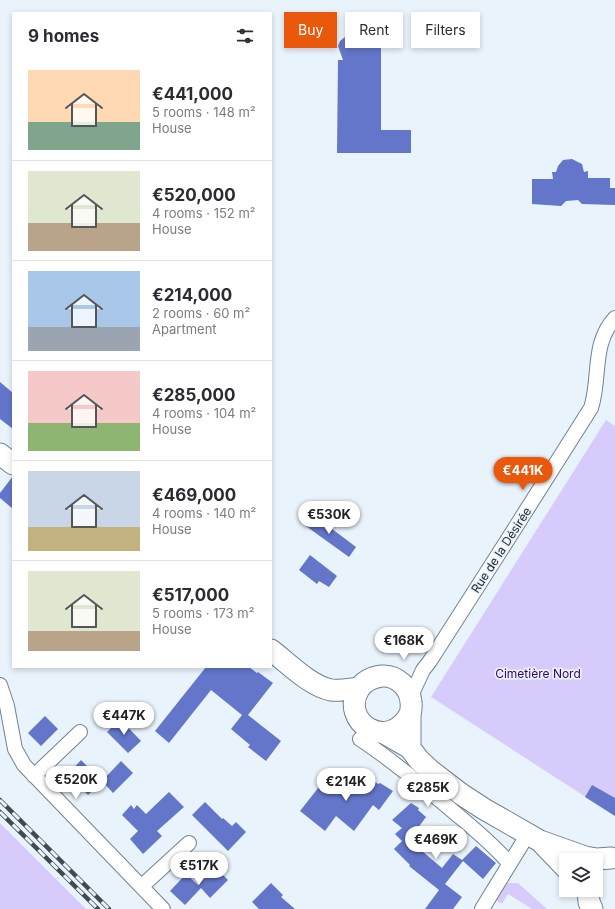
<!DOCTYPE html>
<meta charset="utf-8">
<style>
:root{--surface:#fff;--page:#f7f7f7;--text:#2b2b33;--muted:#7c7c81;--line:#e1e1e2;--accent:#ea580c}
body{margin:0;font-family:Inter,sans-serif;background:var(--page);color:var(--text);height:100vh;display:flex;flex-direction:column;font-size:15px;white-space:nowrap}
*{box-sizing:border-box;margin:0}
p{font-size:13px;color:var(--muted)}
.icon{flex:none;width:22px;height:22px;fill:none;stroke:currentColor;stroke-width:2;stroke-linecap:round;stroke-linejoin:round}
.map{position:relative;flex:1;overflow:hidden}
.sheet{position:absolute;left:12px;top:12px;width:260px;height:656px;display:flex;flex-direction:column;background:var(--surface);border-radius:0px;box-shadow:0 2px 6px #0003}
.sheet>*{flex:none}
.hud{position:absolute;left:284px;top:12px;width:271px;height:36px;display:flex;gap:8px}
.tools{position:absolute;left:559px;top:853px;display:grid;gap:8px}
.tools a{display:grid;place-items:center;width:44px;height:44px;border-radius:0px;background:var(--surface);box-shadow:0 2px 6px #0003;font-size:20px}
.price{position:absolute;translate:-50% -34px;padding:0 9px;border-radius:14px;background:#fff;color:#222;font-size:13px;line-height:26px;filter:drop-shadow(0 1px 2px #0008)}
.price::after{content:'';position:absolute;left:50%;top:24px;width:12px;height:9px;margin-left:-6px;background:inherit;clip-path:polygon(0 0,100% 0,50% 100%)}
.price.on{background:var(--accent);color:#fff}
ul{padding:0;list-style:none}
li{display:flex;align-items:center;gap:12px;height:100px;padding:0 16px}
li+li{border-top:1px solid var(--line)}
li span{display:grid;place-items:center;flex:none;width:112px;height:80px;border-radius:0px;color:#555}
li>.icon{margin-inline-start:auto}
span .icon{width:48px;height:48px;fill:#fffc;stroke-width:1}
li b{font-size:17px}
h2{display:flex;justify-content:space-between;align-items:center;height:48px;padding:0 16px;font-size:17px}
.tag{padding:0 14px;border-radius:0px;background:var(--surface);box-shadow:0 2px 6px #0003;font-size:14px;line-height:36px}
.tag.on{background:var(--accent);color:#fff}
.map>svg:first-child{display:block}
</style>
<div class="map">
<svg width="615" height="909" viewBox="0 0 615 909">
<rect width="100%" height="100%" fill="#e9f3fc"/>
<path fill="#d7cbfb" d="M 606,420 L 615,426 L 615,816 L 431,697 Z
M 0,823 L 86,909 L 0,909 Z
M 503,883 L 518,883 L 547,909 L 532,909 L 508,894 L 502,904 L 495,900 Z"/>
<path fill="#6376c9" d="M 345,27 L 370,27 L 370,37 L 376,41 L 381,47 L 381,130 L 411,130 L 411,153 L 337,153 L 338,60 L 343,60 L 338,46 L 340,41 L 345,37 Z
M 572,159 L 582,164 L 584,172 L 588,171 L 588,178 L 610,178 L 610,188 L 615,188 L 615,205 L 582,204 L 578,200 L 566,201 L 561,206 L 532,204 L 532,179 L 553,179 L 552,172 L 556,172 L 558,166 L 563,160 Z
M 0,382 L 13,393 L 13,429 L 0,419 Z
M 13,476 L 13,509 L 0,498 L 0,493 Z
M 311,513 L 356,547 L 349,557 L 303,524 Z
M 310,555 L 337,576 L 329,587 L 319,581 L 317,584 L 299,570 Z
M 206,667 L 249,667 L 257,673 L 258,672 L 273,683 L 248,715 L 281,741 L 266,761 L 248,747 L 250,745 L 231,729 L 242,715 L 211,690 L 169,743 L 155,731 Z
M 45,716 L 58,729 L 41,746 L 28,733 Z
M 120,719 L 141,741 L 128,753 L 107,732 Z
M 81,760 L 102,781 L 88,795 L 68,774 Z
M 121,761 L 133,773 L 113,793 L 102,781 Z
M 360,770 L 378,784 L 380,783 L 393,791 L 379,810 L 373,805 L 354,831 L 336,816 L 325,831 L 300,811 L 326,778 L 342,792 Z
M 592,785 L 615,798 L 615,816 L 585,797 Z
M 169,792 L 184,807 L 157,831 L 162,836 L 143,854 L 130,839 L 138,831 L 122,815 L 131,805 L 134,809 L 137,805 L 146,814 Z
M 205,802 L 222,819 L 223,818 L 232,826 L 236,822 L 246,832 L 228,851 L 192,815 Z
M 411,803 L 419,808 L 418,810 L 426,817 L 409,840 L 442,868 L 453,854 L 462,860 L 476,846 L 496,863 L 483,879 L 463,861 L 445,884 L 462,897 L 453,909 L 425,909 L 439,890 L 409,866 L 410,865 L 394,849 L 402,841 L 395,834 L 402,828 L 392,820 Z
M 215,867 L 228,880 L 210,898 L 201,888 L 185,905 L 170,891 L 186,874 L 198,885 Z
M 271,883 L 283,895 L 281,897 L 295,909 L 259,909 L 252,902 Z"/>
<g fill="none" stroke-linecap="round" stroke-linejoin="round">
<g stroke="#73818f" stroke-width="16">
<path id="minor" d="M 0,685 L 7,706 L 15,749 L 24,765 L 163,909
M 410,698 L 423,670 L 430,661 L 510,536 L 591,408 C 601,378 591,344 615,318
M 360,739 C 391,759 419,783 448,807 C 469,825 491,842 509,863
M 34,776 L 80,732
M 142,886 L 189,843
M 482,909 L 528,834"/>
</g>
<g stroke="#73818f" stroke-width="23">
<path id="primary" d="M 0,454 L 13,464
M 271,650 C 288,663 310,686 331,690 C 340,691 350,689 359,688
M 410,714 C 388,754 339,721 359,689 C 364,681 373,677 382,676 C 397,675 410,688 411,702 C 412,708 410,712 410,717 C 410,728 410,738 410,748
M 384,733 L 410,748 L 419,760 L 431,771 L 461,794 L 484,809 L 540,841 L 585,857 L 597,859 L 611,858
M 543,844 L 566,868
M 588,890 L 589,902 L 592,909"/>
</g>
<use href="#minor" stroke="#fff" stroke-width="14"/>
<use href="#primary" stroke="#fff" stroke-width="21"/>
<g stroke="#434950" stroke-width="4.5">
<path id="rail" d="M 0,800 L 109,909
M 0,812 L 98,909"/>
</g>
<use href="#rail" stroke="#e9f3fc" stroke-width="3" stroke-dasharray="9" stroke-linecap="butt"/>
</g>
<g text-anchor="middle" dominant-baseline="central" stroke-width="3.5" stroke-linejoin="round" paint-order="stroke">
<g font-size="12" fill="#272d33" stroke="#e9f3fc">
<text transform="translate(501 550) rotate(-57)">Rue de la Désirée</text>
</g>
<g font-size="12" fill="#38006e" stroke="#e9f3fc">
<text x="538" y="673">Cimetière Nord</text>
</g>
</g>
</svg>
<div class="tools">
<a><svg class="icon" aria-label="layers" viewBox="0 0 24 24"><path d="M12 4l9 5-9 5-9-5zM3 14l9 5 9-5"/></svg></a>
</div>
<b class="price on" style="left:523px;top:491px">€441K</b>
<b class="price" style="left:329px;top:535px">€530K</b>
<b class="price" style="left:404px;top:661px">€168K</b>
<b class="price" style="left:124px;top:736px">€447K</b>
<b class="price" style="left:76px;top:800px">€520K</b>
<b class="price" style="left:346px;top:802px">€214K</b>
<b class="price" style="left:428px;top:808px">€285K</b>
<b class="price" style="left:436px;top:860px">€469K</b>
<b class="price" style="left:199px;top:886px">€517K</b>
<div class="hud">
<a class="tag on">Buy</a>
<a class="tag">Rent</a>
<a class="tag">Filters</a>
</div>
<section class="sheet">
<h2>9 homes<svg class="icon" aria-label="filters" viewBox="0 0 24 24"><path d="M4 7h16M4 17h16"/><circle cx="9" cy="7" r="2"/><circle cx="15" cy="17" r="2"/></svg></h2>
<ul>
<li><span style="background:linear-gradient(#ffd9b3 65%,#7fa58c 0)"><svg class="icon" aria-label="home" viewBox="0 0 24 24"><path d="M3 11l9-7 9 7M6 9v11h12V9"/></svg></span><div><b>€441,000</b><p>5 rooms · 148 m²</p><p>House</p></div></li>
<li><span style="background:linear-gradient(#dfe7d0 65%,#b9a48a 0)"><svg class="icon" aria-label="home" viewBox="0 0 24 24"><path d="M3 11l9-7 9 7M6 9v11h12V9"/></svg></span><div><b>€520,000</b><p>4 rooms · 152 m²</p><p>House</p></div></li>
<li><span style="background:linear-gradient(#a9c7e8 70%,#9aa5b1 0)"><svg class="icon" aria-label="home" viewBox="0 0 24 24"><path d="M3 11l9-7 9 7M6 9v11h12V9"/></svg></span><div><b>€214,000</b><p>2 rooms · 60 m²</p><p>Apartment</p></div></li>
<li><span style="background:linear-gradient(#f6c9c9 65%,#8fb573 0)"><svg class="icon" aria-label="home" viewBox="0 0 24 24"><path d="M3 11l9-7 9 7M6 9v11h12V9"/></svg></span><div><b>€285,000</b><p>4 rooms · 104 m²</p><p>House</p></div></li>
<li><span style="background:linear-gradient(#c9d6e8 70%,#c2b280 0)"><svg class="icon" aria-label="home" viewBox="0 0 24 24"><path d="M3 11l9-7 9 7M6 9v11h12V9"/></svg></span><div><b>€469,000</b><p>4 rooms · 140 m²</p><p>House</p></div></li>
<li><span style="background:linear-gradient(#dfe7d0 75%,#b9a48a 0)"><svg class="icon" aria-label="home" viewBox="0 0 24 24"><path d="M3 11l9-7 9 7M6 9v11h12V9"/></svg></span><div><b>€517,000</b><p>5 rooms · 173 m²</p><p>House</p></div></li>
</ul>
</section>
</div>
